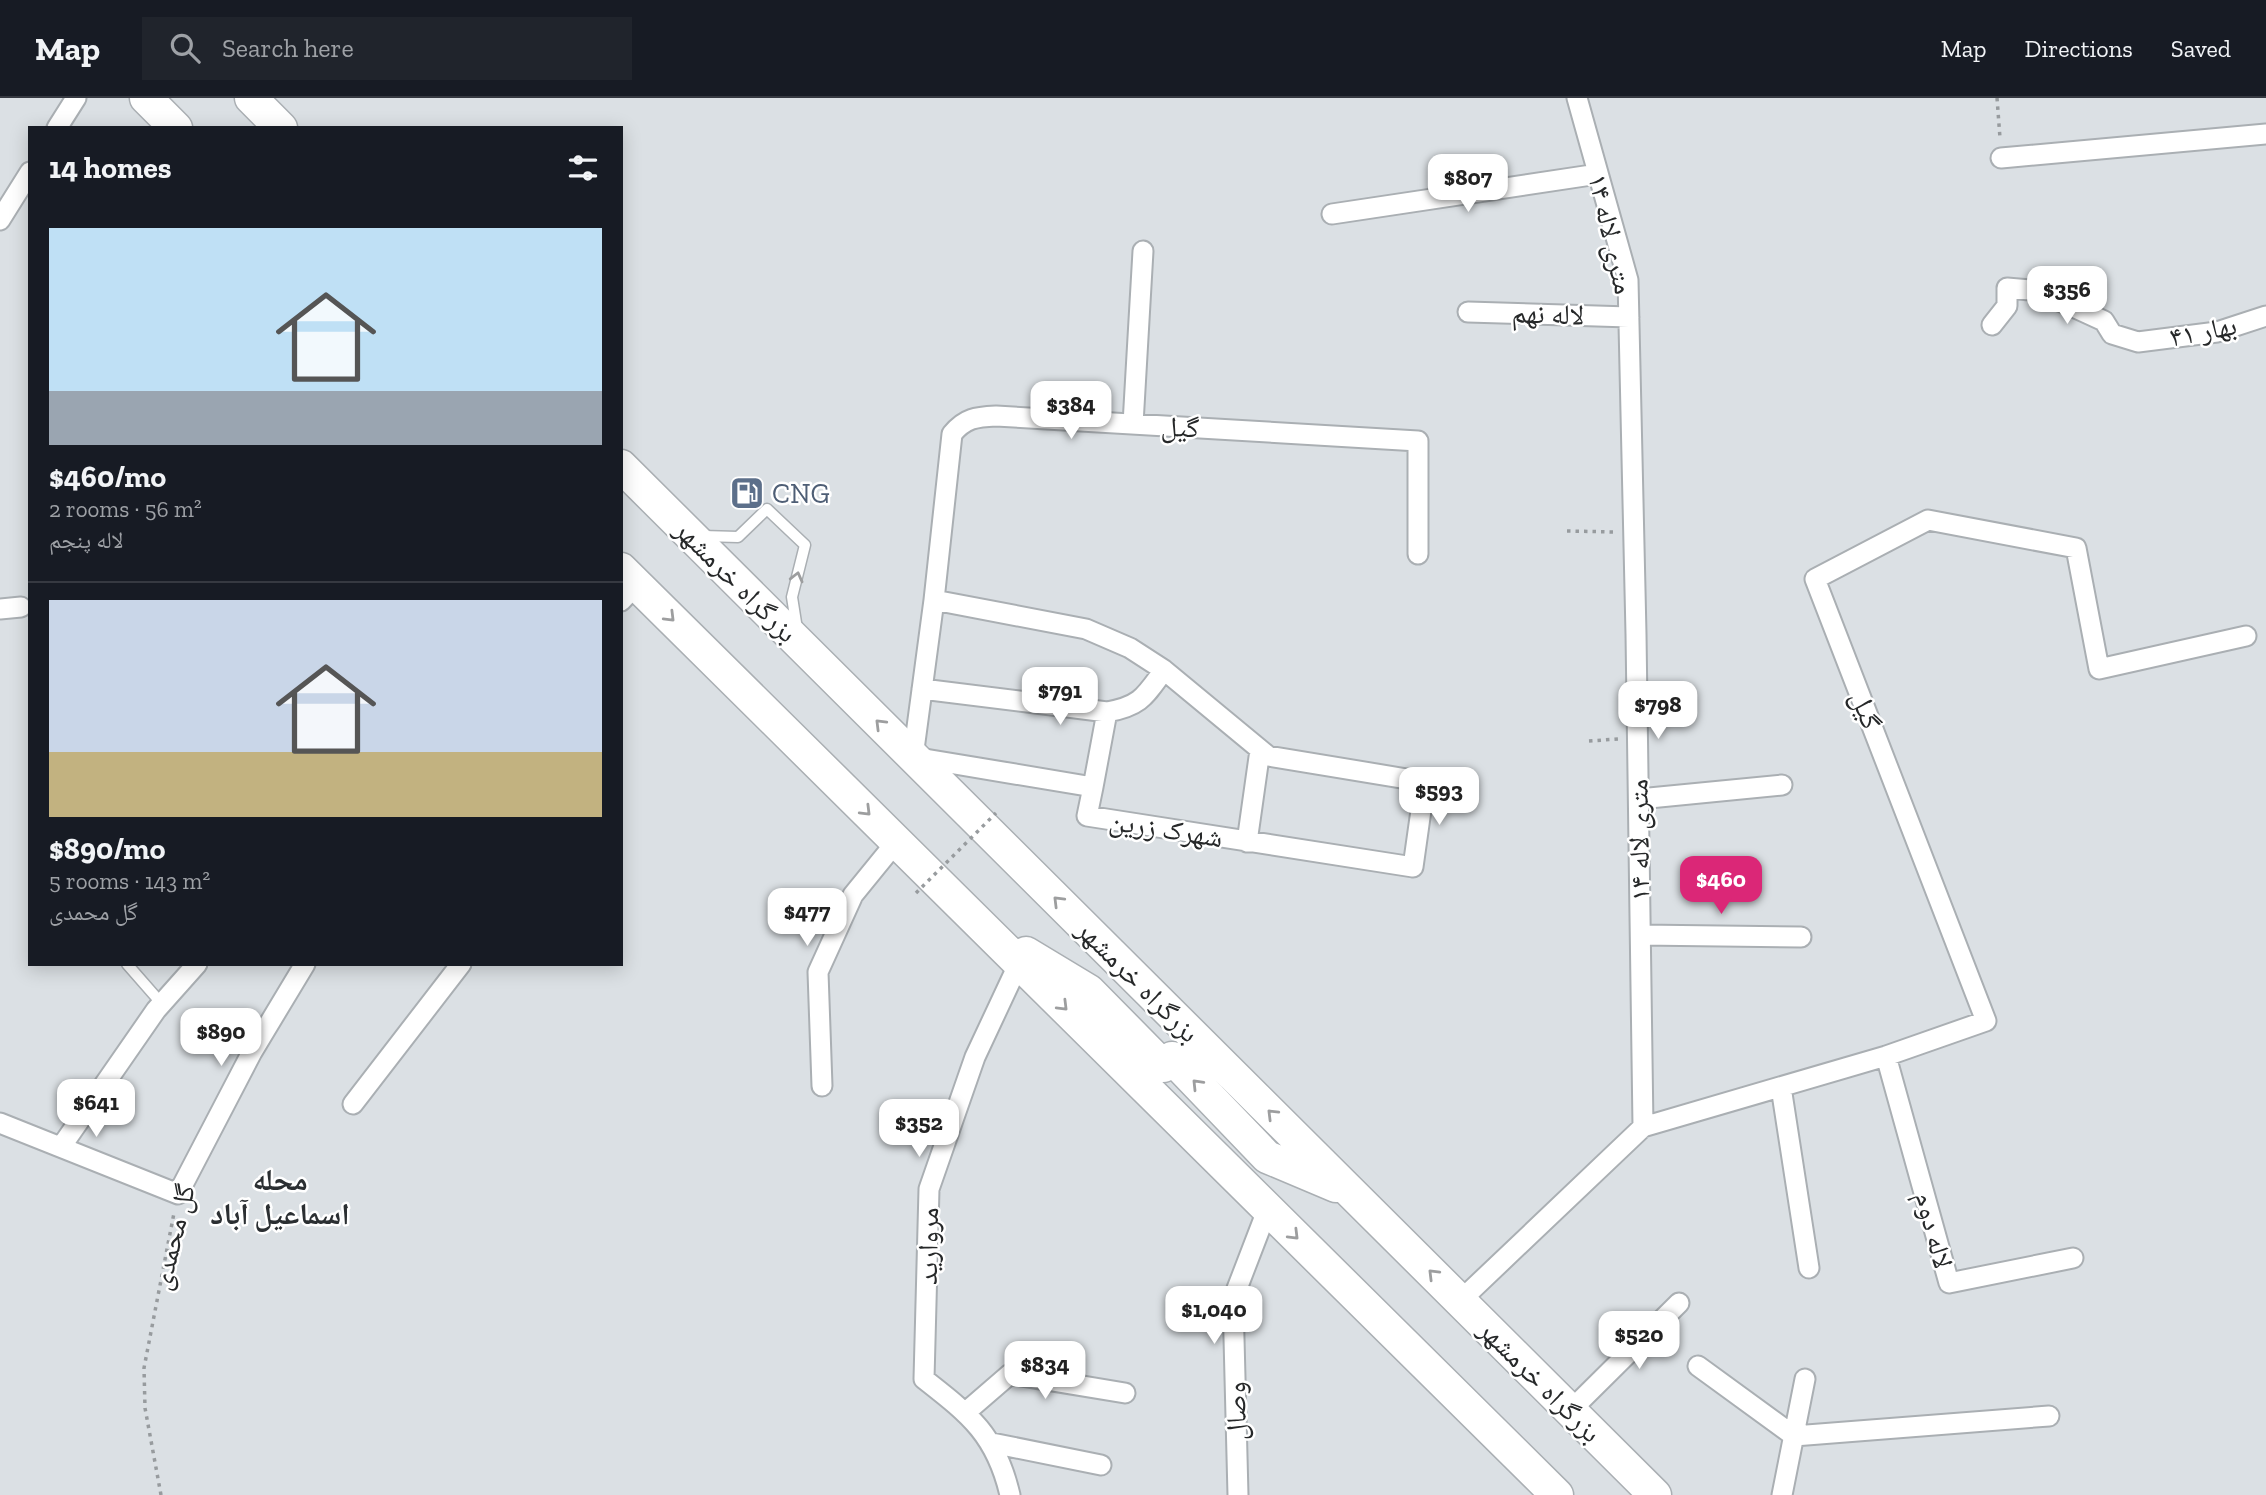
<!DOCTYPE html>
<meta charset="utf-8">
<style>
:root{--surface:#171b24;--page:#20242c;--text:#f1f3f6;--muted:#9ea1a6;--line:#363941;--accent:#db2777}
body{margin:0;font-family:"Zilla Slab","Noto Naskh Arabic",serif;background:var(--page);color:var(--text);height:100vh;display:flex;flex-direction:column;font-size:26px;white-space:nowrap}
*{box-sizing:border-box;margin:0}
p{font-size:23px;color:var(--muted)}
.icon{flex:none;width:38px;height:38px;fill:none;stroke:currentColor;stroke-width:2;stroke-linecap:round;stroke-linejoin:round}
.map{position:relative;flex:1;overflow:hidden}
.panel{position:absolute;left:28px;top:28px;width:595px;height:840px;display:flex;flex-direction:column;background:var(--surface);border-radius:0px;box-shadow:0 4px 18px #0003}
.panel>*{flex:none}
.price{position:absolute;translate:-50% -60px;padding:0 16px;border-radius:14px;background:#fff;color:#222;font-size:23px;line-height:46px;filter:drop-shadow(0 2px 4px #0008)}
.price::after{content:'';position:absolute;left:50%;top:42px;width:21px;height:16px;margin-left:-10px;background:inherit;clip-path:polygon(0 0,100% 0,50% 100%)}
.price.on{background:var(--accent);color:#fff}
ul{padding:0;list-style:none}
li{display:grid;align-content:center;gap:14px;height:371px;padding:0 21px}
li+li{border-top:2px solid var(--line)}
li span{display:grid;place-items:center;height:217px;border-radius:0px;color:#555}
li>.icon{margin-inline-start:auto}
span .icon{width:126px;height:126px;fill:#fffc;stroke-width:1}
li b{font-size:30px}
h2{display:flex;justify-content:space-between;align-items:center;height:84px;padding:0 21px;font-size:30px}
header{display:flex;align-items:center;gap:42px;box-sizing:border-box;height:98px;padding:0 35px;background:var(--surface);border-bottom:2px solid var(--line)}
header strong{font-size:33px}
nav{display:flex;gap:38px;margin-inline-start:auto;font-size:24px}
.search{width:490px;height:63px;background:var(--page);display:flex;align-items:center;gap:18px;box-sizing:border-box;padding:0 24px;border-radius:0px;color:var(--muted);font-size:26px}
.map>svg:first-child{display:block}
</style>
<header>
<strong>Map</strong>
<div class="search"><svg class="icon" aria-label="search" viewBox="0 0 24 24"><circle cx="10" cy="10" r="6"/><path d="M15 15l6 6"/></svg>Search here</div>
<nav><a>Map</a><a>Directions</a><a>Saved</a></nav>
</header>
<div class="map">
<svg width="2266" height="1397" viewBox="0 0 2266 1397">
<rect width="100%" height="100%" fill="#dbe0e4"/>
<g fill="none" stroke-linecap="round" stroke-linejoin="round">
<g stroke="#aaafb3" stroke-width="13">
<path id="service" d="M 703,438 L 738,439 L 767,411 L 805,447 L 792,499 L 797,531
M 127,866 L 162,906"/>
</g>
<g stroke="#aaafb3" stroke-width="23">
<path id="minor" d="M 57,30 L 76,0
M 2001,60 L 2266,36
M 1332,116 L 1598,76
M 0,122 L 30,74
M 1468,214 L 1629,219
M 1992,227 L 2007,208 L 2007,190 L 2030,192 L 2067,206 L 2104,223 L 2112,236 L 2138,244 L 2217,234 L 2266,218
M 1133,326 L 1143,153
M 934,502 L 1086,531 L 1130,550 L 1164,572 L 1268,658 L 1425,684 L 1413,769 L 1087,718 L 1093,689 L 913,659 L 934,502 L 952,336 C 965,320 976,319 996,318 L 1418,343 L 1418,456
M 621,503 L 637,486
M 0,511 L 21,509
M 922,591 L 1107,614 C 1141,608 1145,598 1164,572
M 1093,689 L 1107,614
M 1639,701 L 1782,687
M 1247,744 L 1260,652
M 1641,837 L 1801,839
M 1886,958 L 1949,1185 L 2073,1160
M 822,988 L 818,874 L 853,797 L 897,743
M 1781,989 L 1809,1170
M 353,1006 L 461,866
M 0,1025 L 178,1096 L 252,954 L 305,866
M 1643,1029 L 1886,958 L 1986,923 L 1815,481 L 1928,422 L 2076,450 L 2099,571 L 2246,538
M 61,1049 L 156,912 L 197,866
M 1460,1203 L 1643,1029 L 1636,536 L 1628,182 L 1577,0
M 1698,1268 L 1794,1338 L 2049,1318
M 1570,1313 L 1679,1205
M 966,1314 L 1010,1276 L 1125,1295
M 992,1345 L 1101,1367
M 1010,1397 C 996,1337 970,1317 924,1281 L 929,1091 L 975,959 L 1019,865
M 1238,1397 L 1233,1201 L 1268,1110
M 1782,1397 L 1805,1281"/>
</g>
<g stroke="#aaafb3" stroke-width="35">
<path id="trunk" d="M 146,0 L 176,30
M 251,0 L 281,30
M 621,368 L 1655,1397
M 621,471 L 1557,1397
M 1026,855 L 1089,893 L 1163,968
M 1172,960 L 1267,1059 L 1336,1088"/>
</g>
<path stroke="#979b9e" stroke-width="3.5" stroke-dasharray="3.5 5" stroke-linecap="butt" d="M 1997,0 L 2000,40
M 1567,433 L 1614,434
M 1589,643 L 1618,641
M 161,1397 L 145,1310 L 144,1270 L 174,1115"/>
<use href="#service" stroke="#fff" stroke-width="10"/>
<use href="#minor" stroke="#fff" stroke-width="19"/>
<use href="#trunk" stroke="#fff" stroke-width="32"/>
<path stroke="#979b9e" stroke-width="3.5" stroke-dasharray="3.5 5" stroke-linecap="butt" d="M 916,795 L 996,715"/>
</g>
<defs><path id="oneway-chevron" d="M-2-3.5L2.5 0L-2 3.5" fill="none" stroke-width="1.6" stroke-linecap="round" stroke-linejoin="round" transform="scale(1.75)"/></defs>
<g stroke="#9d9e9f">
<use href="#oneway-chevron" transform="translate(797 479) rotate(-76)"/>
<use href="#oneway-chevron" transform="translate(670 519) rotate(45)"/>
<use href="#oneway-chevron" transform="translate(880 626) rotate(-135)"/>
<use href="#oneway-chevron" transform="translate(866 713) rotate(45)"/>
<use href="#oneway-chevron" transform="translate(1058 803) rotate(-135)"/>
<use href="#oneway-chevron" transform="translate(1063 908) rotate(45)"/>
<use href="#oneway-chevron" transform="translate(1197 986) rotate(-134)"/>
<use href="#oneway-chevron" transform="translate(1272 1016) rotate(-135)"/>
<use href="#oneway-chevron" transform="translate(1294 1137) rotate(45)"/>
<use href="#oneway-chevron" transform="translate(1433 1176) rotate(-135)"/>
</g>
<defs>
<g id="fuel-square" transform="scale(1.75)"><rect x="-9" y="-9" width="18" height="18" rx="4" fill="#5c6f8a" stroke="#fff"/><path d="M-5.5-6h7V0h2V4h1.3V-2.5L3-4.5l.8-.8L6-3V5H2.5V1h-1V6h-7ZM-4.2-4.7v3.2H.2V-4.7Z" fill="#fff"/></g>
</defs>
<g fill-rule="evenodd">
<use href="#fuel-square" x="747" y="395"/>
</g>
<g text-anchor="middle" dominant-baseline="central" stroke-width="5" stroke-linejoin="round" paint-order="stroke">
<g font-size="28" fill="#262829" stroke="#fff">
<text transform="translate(1611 136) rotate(77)">۱۴ متری لاله</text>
<text transform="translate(1548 216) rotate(2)">لاله نهم</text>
<text transform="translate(2203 233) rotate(-11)">بهار ۴۱</text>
<text transform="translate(1180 329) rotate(3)">گیل</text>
<text transform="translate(736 483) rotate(45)">بزرگراه خرمشهر</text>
<text transform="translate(1866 612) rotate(69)">گیل</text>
<text transform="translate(1166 731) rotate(9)">شهرک زرین</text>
<text transform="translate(1639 742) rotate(-91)">۱۴ متری لاله</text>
<text transform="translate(1138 883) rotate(45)">بزرگراه خرمشهر</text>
<text transform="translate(1934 1132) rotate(75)">لاله دوم</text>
<text transform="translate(173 1139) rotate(-76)">گل محمدی</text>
<text transform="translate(928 1148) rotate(-89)">مروارید</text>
<text transform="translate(1540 1283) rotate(45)">بزرگراه خرمشهر</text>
<text transform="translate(1236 1313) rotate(-91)">وصال</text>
</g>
<g font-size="28" fill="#4e5e75" stroke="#fff" text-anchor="start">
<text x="772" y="395">CNG</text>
</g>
<g font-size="30" font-weight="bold" fill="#2b2f32" stroke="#fff">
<text x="280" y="1082">محله<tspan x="280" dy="34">اسماعیل آباد</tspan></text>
</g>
</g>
</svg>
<b class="price" style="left:1468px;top:116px">$807</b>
<b class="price" style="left:2067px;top:228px">$356</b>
<b class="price" style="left:1071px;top:343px">$384</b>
<b class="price" style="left:1060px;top:629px">$791</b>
<b class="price" style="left:1658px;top:643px">$798</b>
<b class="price" style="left:1439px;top:729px">$593</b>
<b class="price on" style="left:1721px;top:818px">$460</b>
<b class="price" style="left:807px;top:850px">$477</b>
<b class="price" style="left:221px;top:970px">$890</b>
<b class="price" style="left:96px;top:1041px">$641</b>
<b class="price" style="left:919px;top:1061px">$352</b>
<b class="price" style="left:1214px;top:1248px">$1,040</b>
<b class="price" style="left:1639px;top:1273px">$520</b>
<b class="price" style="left:1045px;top:1303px">$834</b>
<section class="panel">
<h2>14 homes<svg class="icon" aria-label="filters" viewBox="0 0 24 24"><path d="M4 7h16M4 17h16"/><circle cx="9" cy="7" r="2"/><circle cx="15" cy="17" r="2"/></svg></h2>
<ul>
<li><span style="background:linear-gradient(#bfe0f5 75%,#9aa5b1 0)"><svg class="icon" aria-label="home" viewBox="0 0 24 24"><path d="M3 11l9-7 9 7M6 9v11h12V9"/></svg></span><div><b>$460/mo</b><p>2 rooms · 56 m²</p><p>لاله پنجم</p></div></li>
<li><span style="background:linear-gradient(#c9d6e8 70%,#c2b280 0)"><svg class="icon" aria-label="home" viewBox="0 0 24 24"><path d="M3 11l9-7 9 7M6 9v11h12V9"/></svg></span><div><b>$890/mo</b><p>5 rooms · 143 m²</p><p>گل محمدی</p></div></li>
</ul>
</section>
</div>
